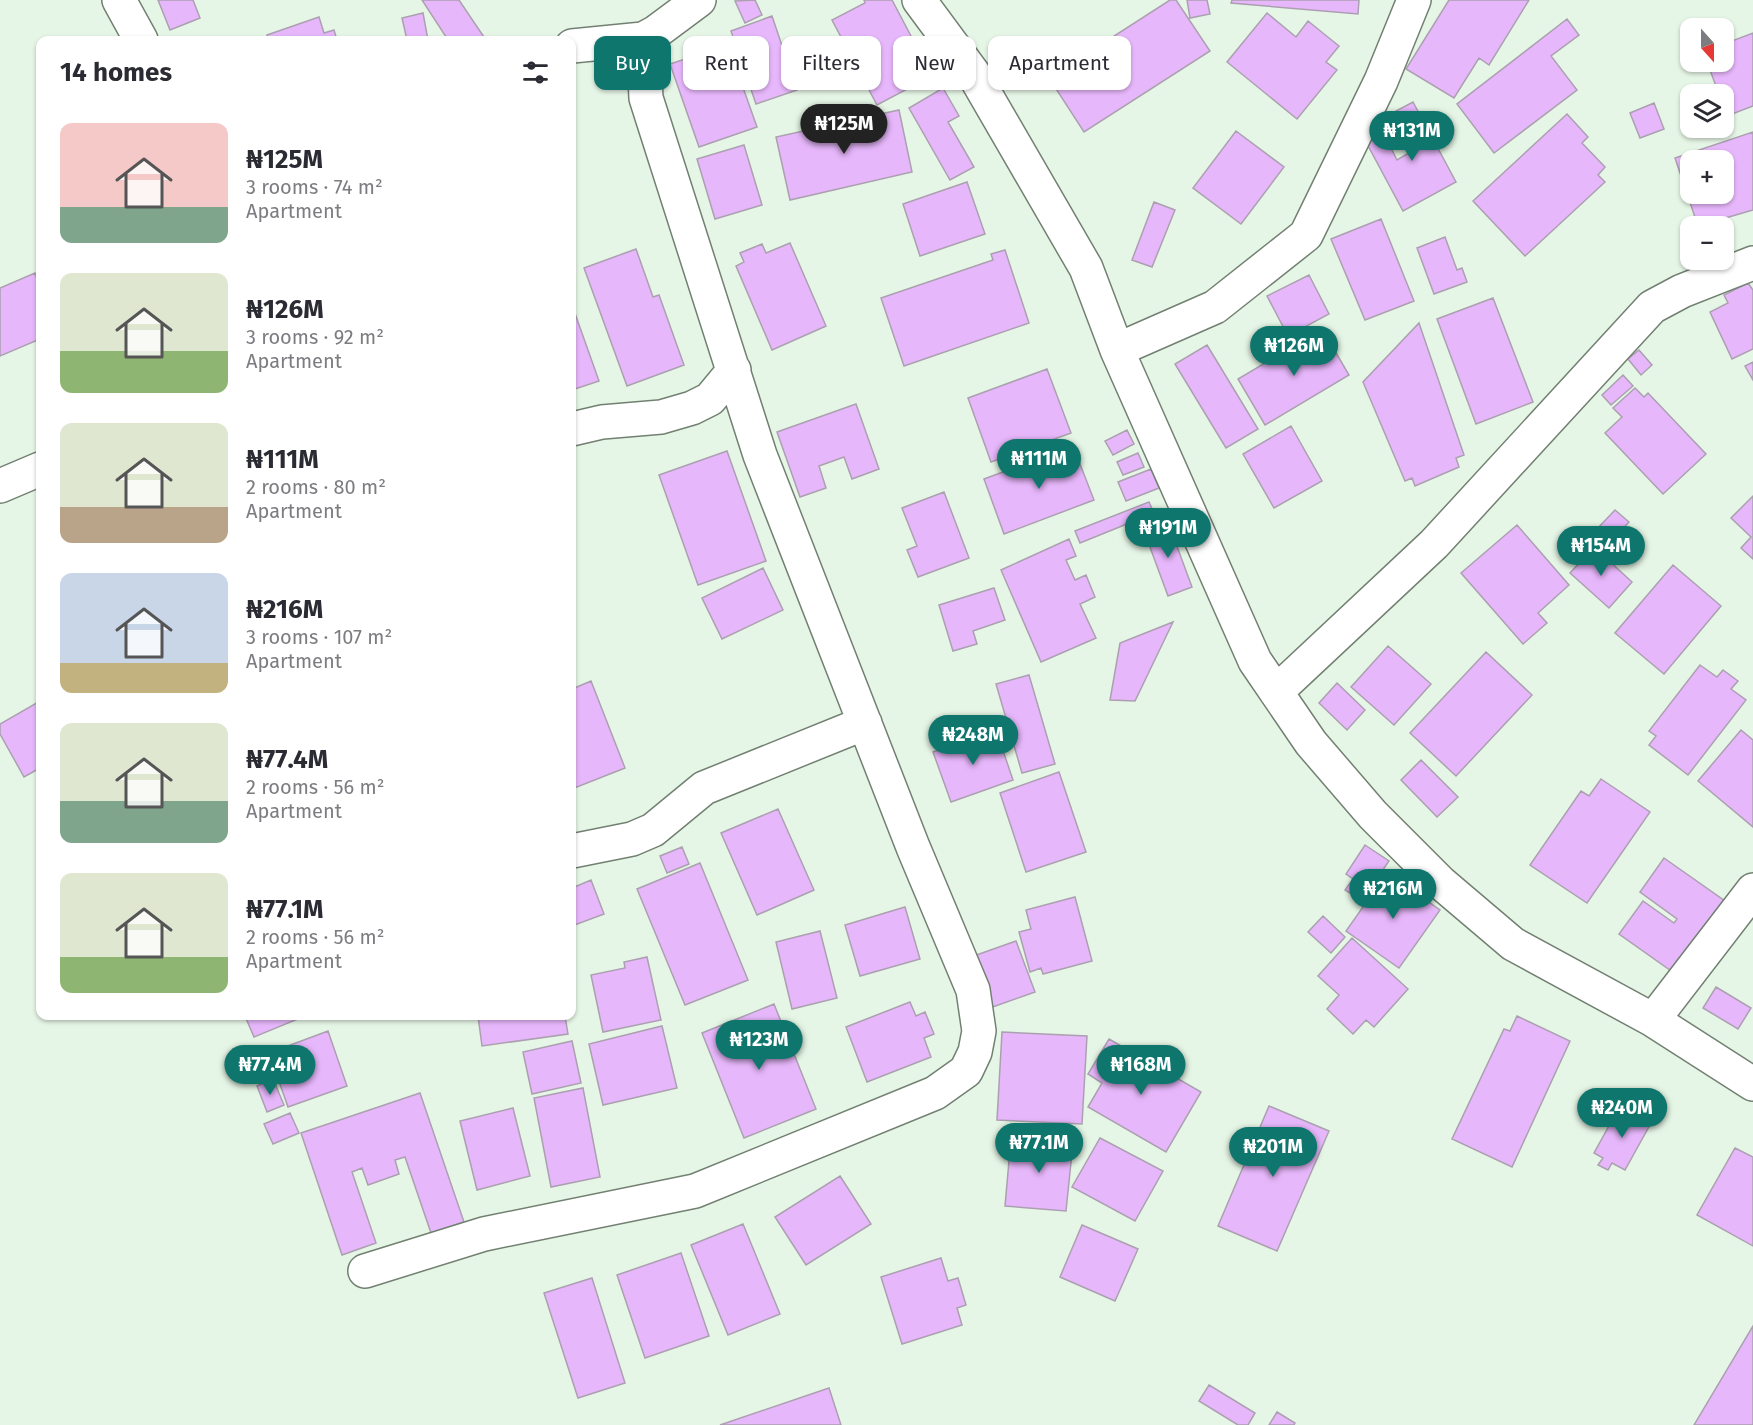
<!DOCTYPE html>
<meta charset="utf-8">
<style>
:root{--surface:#fff;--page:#f7f7f7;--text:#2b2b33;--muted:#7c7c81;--accent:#0f766e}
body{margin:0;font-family:"Fira Sans",sans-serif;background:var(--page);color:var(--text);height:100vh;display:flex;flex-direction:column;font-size:22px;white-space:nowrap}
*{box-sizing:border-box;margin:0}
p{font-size:20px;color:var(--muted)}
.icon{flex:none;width:33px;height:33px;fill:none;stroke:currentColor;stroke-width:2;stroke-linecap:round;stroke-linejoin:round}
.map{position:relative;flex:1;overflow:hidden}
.side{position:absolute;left:36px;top:36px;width:540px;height:984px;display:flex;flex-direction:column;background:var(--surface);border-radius:12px;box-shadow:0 2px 4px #0004}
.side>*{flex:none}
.guide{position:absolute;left:594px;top:36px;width:570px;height:54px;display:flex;gap:12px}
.needle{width:39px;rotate:159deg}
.tools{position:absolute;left:1680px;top:18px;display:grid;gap:12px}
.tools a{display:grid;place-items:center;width:54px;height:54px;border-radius:12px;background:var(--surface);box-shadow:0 2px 4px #0004;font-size:30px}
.price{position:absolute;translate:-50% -51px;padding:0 14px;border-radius:21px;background:var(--accent);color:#fff;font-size:20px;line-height:39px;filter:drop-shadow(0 2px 3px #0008)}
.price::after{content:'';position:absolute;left:50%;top:36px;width:18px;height:14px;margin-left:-9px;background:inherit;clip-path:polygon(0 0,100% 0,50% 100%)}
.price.current{background:#222;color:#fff}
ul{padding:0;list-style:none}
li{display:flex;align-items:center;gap:18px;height:150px;padding:0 24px}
li span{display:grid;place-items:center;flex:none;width:168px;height:120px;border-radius:12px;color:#555}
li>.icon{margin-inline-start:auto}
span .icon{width:72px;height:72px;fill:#fffc;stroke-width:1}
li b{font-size:26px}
h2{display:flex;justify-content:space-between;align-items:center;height:72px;padding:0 24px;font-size:26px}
.pill{padding:0 21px;border-radius:12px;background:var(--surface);box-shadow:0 2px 4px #0004;font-size:21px;line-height:54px}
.pill.current{background:var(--accent);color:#fff}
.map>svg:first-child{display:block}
</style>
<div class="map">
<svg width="1753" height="1425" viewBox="0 0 1753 1425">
<rect width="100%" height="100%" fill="#e6f6e6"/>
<path fill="#e7b7fb" stroke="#aba0b0" stroke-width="1.5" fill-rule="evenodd" d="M 158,0 L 193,0 L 200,18 L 170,30 Z
M 422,0 L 459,0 L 486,40 L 448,40 Z
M 755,0 L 762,15 L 745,23 L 735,1 Z
M 864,0 L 892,0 L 932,76 L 877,105 L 832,20 L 865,3 Z
M 1170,0 L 1176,0 L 1210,51 L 1084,132 L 1049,78 Z
M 1187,0 L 1207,0 L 1210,14 L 1190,18 Z
M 1232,0 L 1359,0 L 1358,14 L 1231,3 Z
M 1449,0 L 1529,0 L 1489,65 L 1479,58 L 1454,98 L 1406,69 Z
M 423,13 L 428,40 L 407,40 L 402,18 Z
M 1267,13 L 1296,37 L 1308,21 L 1339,46 L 1326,62 L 1337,70 L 1297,119 L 1227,62 Z
M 772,16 L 797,90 L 756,104 L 731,31 Z
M 319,17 L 324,33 L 334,30 L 337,40 L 269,40 L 267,35 Z
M 1567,19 L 1579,35 L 1551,56 L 1577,90 L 1494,153 L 1457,104 Z
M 1753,33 L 1753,106 L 1727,116 L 1724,94 L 1719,94 L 1707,62 L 1724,62 L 1724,44 Z
M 728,45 L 757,127 L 699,147 L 670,64 Z
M 943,88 L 959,116 L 948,122 L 974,167 L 950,180 L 909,108 Z
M 1413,102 L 1456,182 L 1403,211 L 1365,140 L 1383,132 L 1397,160 L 1414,150 L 1394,112 Z
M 1654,103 L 1664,129 L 1640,138 L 1630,113 Z
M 899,110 L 912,172 L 790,200 L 776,137 Z
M 1567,114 L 1588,137 L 1582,143 L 1605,167 L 1598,175 L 1605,182 L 1525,256 L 1473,201 Z
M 1236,131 L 1284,167 L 1241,224 L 1193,188 Z
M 1753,132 L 1753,210 L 1698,226 L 1675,158 ZM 1690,160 L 1724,160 L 1724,194 L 1690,194 Z
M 744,145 L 762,205 L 715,219 L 697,159 Z
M 967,182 L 985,234 L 920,256 L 903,204 Z
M 1154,202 L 1175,210 L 1152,267 L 1132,260 Z
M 1381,219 L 1414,301 L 1365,320 L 1331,239 Z
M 1445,237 L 1457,270 L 1462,268 L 1467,282 L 1434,294 L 1417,248 Z
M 790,243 L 826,326 L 772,350 L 736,266 L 744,262 L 740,253 L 762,244 L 766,253 Z
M 636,249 L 653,297 L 659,295 L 684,365 L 627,386 L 584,268 Z
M 1005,250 L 1029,323 L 904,366 L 881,298 L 993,260 L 991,254 Z
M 35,273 L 40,287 L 40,339 L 0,356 L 0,288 Z
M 1309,275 L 1329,314 L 1288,336 L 1267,296 Z
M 1748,283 L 1753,290 L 1753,349 L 1732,359 L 1710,312 L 1728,303 L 1724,295 Z
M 1493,298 L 1533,402 L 1476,424 L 1437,319 Z
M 572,305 L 599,381 L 572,390 Z
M 1419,323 L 1464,455 L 1456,458 L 1459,467 L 1415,486 L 1412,478 L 1405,481 L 1363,382 Z
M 1322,329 L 1349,375 L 1265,425 L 1238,379 Z
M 1207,345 L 1258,429 L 1226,448 L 1175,364 Z
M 1639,350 L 1652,365 L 1641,375 L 1628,359 Z
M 1753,362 L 1753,380 L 1745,366 Z
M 1047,369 L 1071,433 L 991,462 L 968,398 Z
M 1623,375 L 1633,386 L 1611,405 L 1602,395 Z
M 1635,388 L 1644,397 L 1648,393 L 1706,454 L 1663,494 L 1605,433 L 1622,417 L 1613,408 Z
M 856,404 L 879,469 L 852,479 L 844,457 L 819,466 L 826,488 L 800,497 L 777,432 Z
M 1291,426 L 1322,481 L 1274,508 L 1243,454 Z
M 1127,430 L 1134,444 L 1113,455 L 1105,441 Z
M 1073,446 L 1094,500 L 1004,534 L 984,479 Z
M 727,451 L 766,561 L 698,585 L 659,475 Z
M 1138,453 L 1144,467 L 1123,475 L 1117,462 Z
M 1151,469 L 1159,488 L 1126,501 L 1118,482 Z
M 944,492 L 969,558 L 918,577 L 907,550 L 917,546 L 902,508 Z
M 1753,496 L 1753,559 L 1741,548 L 1751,537 L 1731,518 Z
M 1149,502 L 1154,513 L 1080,543 L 1075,531 Z
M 1615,510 L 1629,522 L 1609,544 L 1595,531 Z
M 1168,522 L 1192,587 L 1168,596 L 1144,531 Z
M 1517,525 L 1569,585 L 1538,613 L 1547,623 L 1523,644 L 1461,573 Z
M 1069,539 L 1076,556 L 1066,560 L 1075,580 L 1086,575 L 1095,597 L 1080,604 L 1096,638 L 1041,662 L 1001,570 Z
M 1594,547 L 1632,582 L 1609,608 L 1570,573 Z
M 1673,565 L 1721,606 L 1664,674 L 1615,633 Z
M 763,568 L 783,610 L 722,639 L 702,598 Z
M 994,588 L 1005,620 L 973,631 L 977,644 L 953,651 L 939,605 Z
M 1173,622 L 1135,701 L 1110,700 L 1120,643 Z
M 1388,646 L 1431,684 L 1394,725 L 1351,687 Z
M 1486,652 L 1532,695 L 1456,776 L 1410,733 Z
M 1700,665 L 1717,677 L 1723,670 L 1738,681 L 1731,689 L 1746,700 L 1688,775 L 1649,745 L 1656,736 L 1649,731 Z
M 1029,675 L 1055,764 L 1022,773 L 996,684 Z
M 591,681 L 625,768 L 572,789 L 572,689 Z
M 1337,683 L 1365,710 L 1347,730 L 1319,703 Z
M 40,701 L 40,768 L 24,777 L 0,734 L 0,724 Z
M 996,730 L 1013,780 L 951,802 L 933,752 Z
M 1741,730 L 1753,740 L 1753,827 L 1698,781 Z
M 1421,760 L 1458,797 L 1437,817 L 1401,780 Z
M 1059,772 L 1086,852 L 1026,872 L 1000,793 Z
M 1601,779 L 1650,812 L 1587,903 L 1530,865 L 1581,791 L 1589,796 Z
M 778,809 L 814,890 L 757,915 L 721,833 Z
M 1365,845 L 1389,861 L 1369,890 L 1366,888 L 1358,898 L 1345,890 L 1353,879 L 1346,874 Z
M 682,847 L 689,864 L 667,873 L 660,856 Z
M 1664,858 L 1725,901 L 1674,973 L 1619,934 L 1643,901 L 1674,923 L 1677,919 L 1640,892 Z
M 700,863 L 748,980 L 685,1005 L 637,889 Z
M 1387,873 L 1440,910 L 1399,968 L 1346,931 Z
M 591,880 L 604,914 L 572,926 L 572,888 Z
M 1075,897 L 1092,961 L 1043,974 L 1041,968 L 1030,972 L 1019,932 L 1031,929 L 1026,910 Z
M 905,907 L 920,959 L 860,976 L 845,925 Z
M 1323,916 L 1345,937 L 1331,953 L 1308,932 Z
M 820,931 L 837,998 L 792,1009 L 776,942 Z
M 1352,938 L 1408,989 L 1374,1027 L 1366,1020 L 1353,1034 L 1327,1009 L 1339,995 L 1318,976 Z
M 1016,941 L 1035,992 L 987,1009 L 968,958 Z
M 647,957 L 661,1020 L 603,1032 L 591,975 L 625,968 L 624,962 Z
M 1716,987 L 1751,1008 L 1738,1029 L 1703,1008 Z
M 910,1002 L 916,1016 L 925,1012 L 934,1034 L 924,1038 L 931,1057 L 867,1082 L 846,1027 Z
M 774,1004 L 816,1109 L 744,1138 L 702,1033 Z
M 245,1016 L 305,1016 L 254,1037 Z
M 478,1016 L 565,1016 L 568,1034 L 482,1046 Z
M 1517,1016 L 1570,1041 L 1512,1167 L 1452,1139 L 1504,1029 L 1510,1031 Z
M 662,1026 L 677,1088 L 603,1105 L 589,1044 Z
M 328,1031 L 347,1086 L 288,1107 L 269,1053 Z
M 1002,1032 L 1087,1036 L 1082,1124 L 997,1120 Z
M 1109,1039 L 1201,1092 L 1166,1152 L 1088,1107 L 1102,1083 L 1088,1074 Z
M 572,1041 L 581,1083 L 532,1094 L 523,1052 Z
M 273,1079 L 284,1105 L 267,1112 L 257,1086 Z
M 583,1088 L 600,1177 L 551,1187 L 534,1098 Z
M 420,1093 L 464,1222 L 431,1233 L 405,1157 L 395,1160 L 399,1174 L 368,1185 L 362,1168 L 352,1172 L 376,1243 L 342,1255 L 301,1133 Z
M 1269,1106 L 1329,1131 L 1277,1251 L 1218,1226 Z
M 1620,1106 L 1651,1123 L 1625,1170 L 1612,1163 L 1608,1170 L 1598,1165 L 1603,1158 L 1594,1153 Z
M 513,1108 L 530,1176 L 477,1190 L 460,1121 Z
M 290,1113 L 299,1133 L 273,1144 L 264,1124 Z
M 1011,1138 L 1073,1143 L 1066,1211 L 1005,1206 Z
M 1100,1138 L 1163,1171 L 1135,1221 L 1072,1187 Z
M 1735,1148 L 1753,1157 L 1753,1246 L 1697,1215 Z
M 840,1176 L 871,1224 L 806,1265 L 775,1217 Z
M 743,1224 L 780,1314 L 728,1335 L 691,1245 Z
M 1082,1225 L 1138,1249 L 1115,1301 L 1060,1277 Z
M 681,1253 L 709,1336 L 645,1358 L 617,1275 Z
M 941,1258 L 948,1281 L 958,1278 L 966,1305 L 957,1308 L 962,1325 L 902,1344 L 881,1277 Z
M 592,1278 L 625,1383 L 578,1398 L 544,1293 Z
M 1753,1326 L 1753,1425 L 1694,1425 Z
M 1209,1385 L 1255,1413 L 1248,1425 L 1238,1425 L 1199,1401 Z
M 829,1388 L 841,1425 L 720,1425 Z
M 1277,1412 L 1295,1423 L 1294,1425 L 1269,1425 Z"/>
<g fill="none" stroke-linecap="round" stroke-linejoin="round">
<g stroke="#728072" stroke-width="36">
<path id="minor" d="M 119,0 L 141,40
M 919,0 L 973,73 L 1086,268 L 1117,350 L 1255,661 L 1311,743 L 1373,815 L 1440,882 L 1513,944 L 1653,1020 L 1753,1084
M 572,46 L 643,39
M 1117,350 L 1215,307 L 1306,235 L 1381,81 L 1414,0
M 572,429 L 602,422 L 661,417 L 692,408 L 710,399 L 734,370
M 0,486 L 40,469
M 1276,692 L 1434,544 L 1652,307 L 1682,291 L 1753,263
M 572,851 L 632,839 L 653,830 L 704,788 L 865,723
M 1653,1020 L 1753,890
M 365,1271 L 484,1234 L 695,1191 L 935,1093 L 966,1071 L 975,1052 L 979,1031 L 973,990 L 913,847 L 760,455 L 646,98 L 643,39 L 656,32 L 699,0"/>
</g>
<use href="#minor" stroke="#fff" stroke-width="33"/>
</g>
</svg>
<div class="tools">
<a><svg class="needle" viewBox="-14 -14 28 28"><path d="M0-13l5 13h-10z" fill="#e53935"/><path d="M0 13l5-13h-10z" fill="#7c7c81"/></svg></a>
<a><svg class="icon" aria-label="layers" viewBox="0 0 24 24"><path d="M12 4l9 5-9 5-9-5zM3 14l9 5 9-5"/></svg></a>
<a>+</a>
<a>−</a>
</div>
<b class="price current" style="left:844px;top:155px">₦125M</b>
<b class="price" style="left:1412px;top:162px">₦131M</b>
<b class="price" style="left:1294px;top:377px">₦126M</b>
<b class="price" style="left:1039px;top:490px">₦111M</b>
<b class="price" style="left:1168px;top:559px">₦191M</b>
<b class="price" style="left:1601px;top:577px">₦154M</b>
<b class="price" style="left:973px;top:766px">₦248M</b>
<b class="price" style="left:1393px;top:920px">₦216M</b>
<b class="price" style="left:759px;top:1071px">₦123M</b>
<b class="price" style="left:270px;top:1096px">₦77.4M</b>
<b class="price" style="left:1141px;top:1096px">₦168M</b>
<b class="price" style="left:1622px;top:1139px">₦240M</b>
<b class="price" style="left:1039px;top:1174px">₦77.1M</b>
<b class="price" style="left:1273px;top:1178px">₦201M</b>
<div class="guide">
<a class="pill current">Buy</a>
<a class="pill">Rent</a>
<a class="pill">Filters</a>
<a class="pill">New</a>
<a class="pill">Apartment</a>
</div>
<section class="side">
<h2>14 homes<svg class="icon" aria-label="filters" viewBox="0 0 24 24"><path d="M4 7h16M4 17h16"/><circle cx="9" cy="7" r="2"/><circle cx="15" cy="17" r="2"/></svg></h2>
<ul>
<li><span style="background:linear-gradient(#f6c9c9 70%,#7fa58c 0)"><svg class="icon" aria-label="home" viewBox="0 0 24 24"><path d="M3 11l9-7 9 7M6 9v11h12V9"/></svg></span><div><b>₦125M</b><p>3 rooms · 74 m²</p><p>Apartment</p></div></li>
<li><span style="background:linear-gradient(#dfe7d0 65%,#8fb573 0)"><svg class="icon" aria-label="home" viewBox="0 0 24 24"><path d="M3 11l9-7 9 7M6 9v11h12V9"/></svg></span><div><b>₦126M</b><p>3 rooms · 92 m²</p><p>Apartment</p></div></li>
<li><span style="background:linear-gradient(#dfe7d0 70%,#b9a48a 0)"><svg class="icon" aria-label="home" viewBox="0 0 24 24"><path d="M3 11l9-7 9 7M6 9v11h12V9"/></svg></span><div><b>₦111M</b><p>2 rooms · 80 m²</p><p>Apartment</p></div></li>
<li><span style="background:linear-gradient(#c9d6e8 75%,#c2b280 0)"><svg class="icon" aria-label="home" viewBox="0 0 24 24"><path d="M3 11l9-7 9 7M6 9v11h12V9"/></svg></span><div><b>₦216M</b><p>3 rooms · 107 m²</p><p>Apartment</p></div></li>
<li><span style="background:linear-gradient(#dfe7d0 65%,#7fa58c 0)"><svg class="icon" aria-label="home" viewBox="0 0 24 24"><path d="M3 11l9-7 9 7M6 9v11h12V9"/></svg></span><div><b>₦77.4M</b><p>2 rooms · 56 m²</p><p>Apartment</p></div></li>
<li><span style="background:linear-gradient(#dfe7d0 70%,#8fb573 0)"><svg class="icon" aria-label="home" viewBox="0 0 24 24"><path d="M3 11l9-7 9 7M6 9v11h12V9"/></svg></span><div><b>₦77.1M</b><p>2 rooms · 56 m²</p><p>Apartment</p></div></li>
</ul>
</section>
</div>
